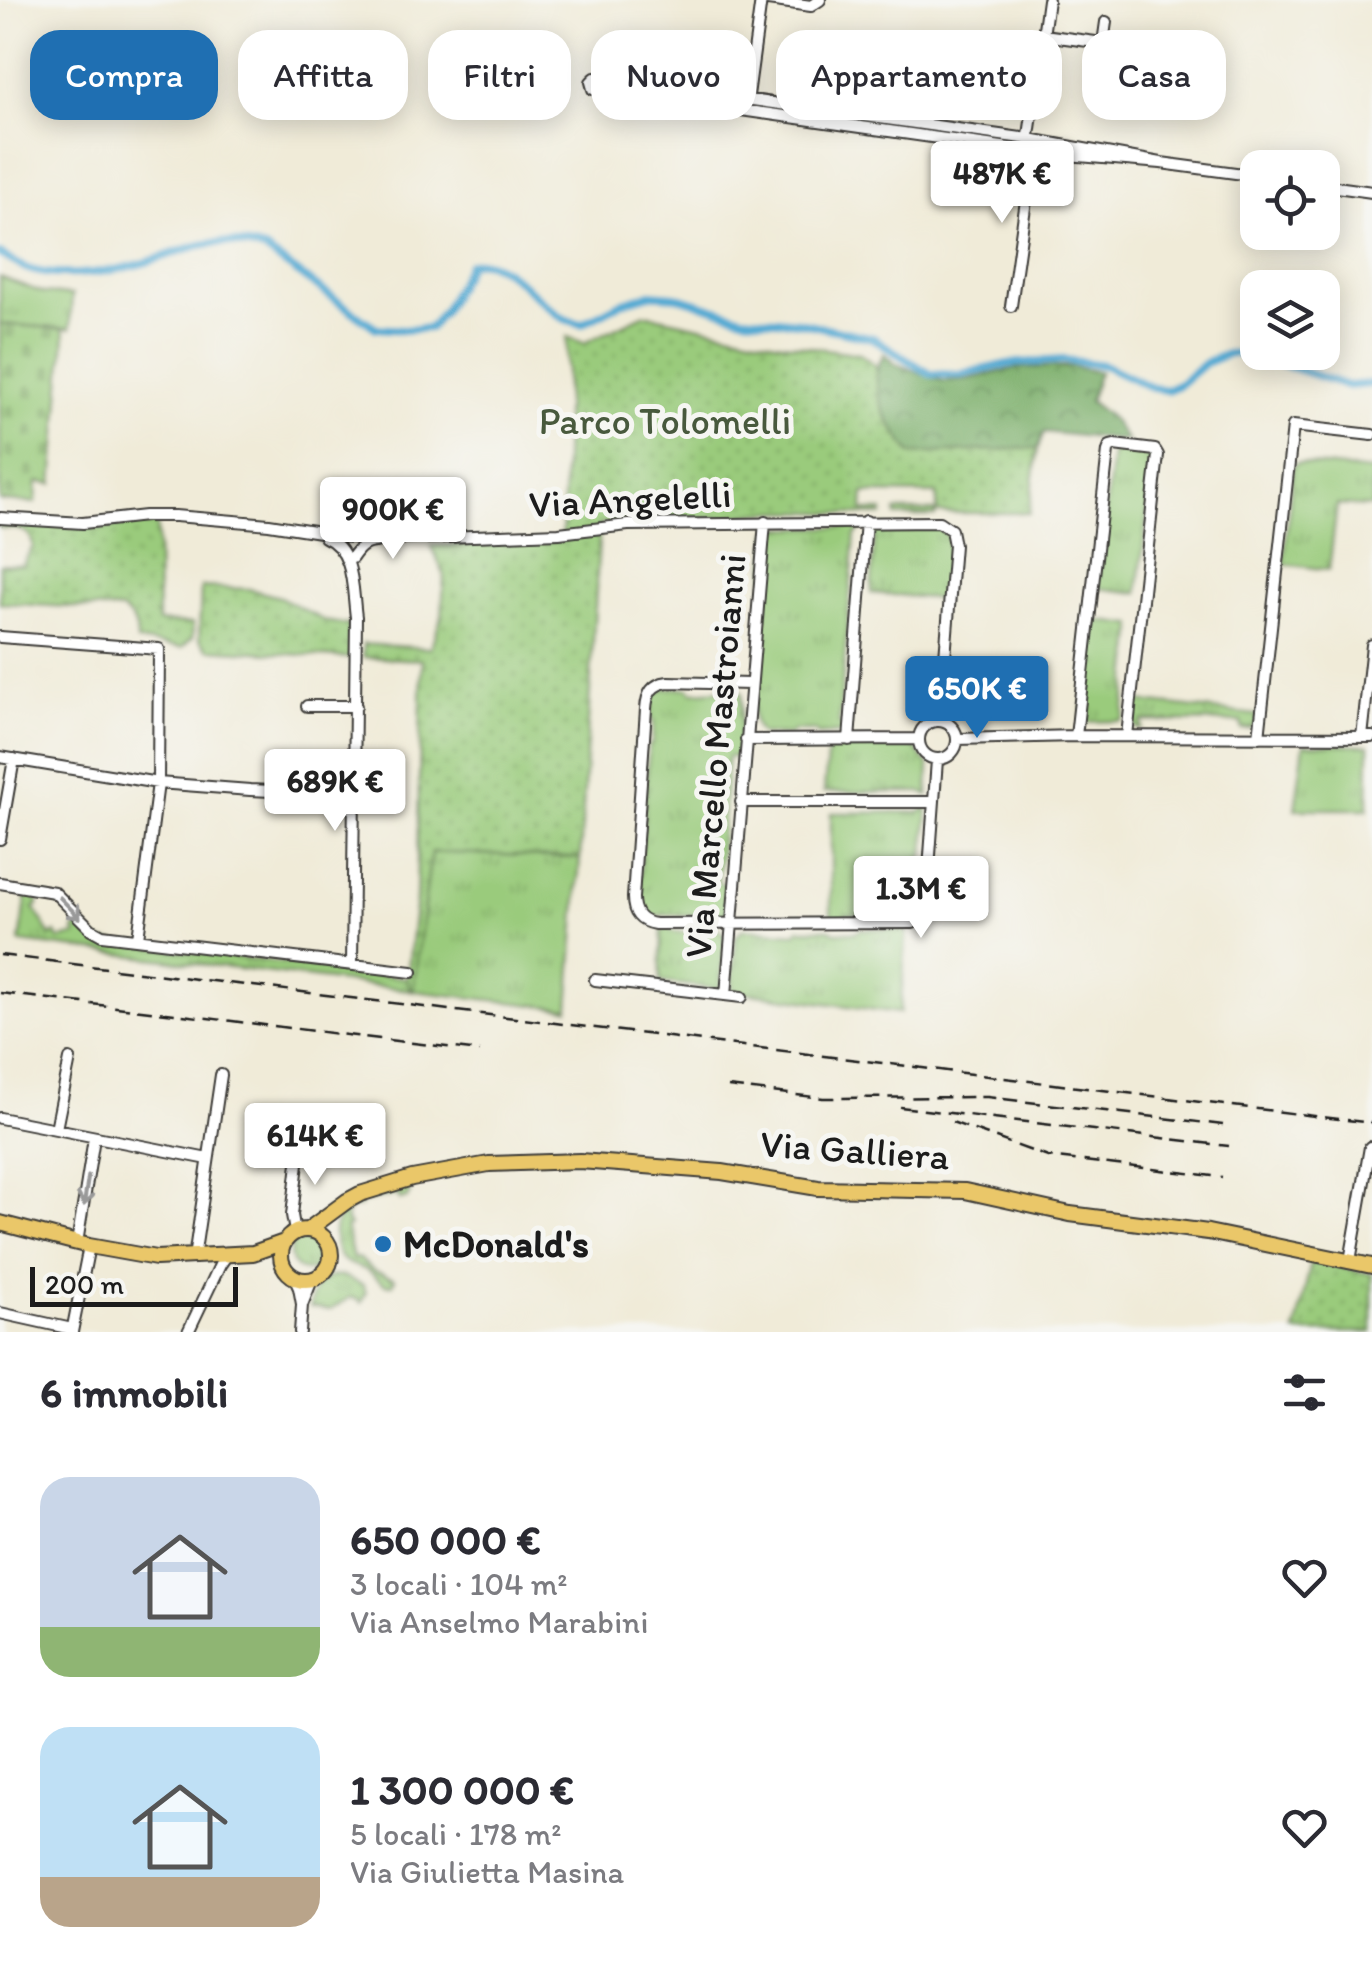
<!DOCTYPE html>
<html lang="it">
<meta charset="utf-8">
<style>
:root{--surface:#fff;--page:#f7f7f7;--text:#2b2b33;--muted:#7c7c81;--accent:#1f6fb2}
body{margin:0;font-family:Itim,sans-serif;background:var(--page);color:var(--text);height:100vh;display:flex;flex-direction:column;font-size:38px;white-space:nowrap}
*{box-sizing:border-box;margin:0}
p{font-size:32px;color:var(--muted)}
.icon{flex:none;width:55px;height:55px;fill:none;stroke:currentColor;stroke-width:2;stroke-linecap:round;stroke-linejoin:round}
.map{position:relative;height:1332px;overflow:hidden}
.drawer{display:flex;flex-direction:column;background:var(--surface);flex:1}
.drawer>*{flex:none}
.guide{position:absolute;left:30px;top:30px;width:1312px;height:90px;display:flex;gap:20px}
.fabs{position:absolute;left:1240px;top:150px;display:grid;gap:20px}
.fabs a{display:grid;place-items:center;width:100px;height:100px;border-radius:20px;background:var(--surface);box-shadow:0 5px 25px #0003;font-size:50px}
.scale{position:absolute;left:30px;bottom:25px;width:208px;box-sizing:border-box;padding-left:10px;border:5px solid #1c1c1c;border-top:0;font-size:28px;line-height:35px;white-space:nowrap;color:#1c1c1c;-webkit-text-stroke:8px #f6f6f2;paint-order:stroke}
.price{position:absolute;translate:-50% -85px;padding:0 22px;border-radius:10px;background:#fff;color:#222;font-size:32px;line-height:65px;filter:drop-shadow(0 2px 5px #0008)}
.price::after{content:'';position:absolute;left:50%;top:60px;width:30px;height:22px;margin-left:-15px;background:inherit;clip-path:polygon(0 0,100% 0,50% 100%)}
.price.active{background:var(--accent);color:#fff}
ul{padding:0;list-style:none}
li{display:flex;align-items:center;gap:30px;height:250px;padding:0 40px}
li span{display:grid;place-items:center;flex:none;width:280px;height:200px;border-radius:30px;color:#555}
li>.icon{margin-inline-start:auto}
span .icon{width:120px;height:120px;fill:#fffc;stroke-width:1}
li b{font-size:42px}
h2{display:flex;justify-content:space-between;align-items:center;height:120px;padding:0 40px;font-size:42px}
.chip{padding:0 35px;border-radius:30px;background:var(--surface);box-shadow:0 5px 25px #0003;font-size:35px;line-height:90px}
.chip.active{background:var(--accent);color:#fff}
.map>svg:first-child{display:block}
</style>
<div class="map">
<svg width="1372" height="1332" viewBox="0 0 1372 1332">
<defs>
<pattern id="grass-tufts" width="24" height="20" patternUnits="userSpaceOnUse" patternTransform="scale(2.5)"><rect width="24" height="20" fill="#9acb7b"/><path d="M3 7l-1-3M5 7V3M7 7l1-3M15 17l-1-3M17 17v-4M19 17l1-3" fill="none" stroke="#84ae6a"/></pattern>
<pattern id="forest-crowns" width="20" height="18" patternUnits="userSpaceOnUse" patternTransform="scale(2.5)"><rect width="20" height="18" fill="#7baf6b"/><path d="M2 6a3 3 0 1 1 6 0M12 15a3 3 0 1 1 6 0" fill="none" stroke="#648e57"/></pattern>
<pattern id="cemetery-stones" width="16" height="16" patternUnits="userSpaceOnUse" patternTransform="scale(2.5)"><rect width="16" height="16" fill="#9acb7b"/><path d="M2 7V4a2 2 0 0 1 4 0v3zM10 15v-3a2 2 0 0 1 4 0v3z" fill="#84ae6a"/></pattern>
<pattern id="park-dots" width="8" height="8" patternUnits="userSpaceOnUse" patternTransform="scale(2.5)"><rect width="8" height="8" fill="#9acb7b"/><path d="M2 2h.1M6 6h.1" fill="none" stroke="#84ae6a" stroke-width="1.8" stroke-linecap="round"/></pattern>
</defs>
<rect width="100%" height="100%" fill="#f6f6f2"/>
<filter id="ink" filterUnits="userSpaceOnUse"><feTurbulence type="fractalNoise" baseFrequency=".01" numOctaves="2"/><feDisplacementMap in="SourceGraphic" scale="20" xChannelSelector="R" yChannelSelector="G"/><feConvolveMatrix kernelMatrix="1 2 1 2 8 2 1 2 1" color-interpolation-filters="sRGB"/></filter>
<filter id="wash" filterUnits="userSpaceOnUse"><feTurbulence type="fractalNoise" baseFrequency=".0048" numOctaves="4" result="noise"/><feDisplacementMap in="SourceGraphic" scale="40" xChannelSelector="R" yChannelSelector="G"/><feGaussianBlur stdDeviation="2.25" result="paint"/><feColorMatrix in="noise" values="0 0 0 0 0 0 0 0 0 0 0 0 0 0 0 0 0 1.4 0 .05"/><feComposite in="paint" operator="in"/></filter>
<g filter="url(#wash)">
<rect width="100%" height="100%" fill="#f0ebd8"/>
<path fill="url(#grass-tufts)" stroke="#5b744c" stroke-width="2.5" d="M 0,277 L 44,293 L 72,295 L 70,329 L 0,324 Z
M 1115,450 L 1154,455 L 1138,593 L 1097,588 L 1112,454 Z
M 1297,463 L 1372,471 L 1372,507 L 1337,505 L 1329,570 L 1284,564 L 1293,466 Z
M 859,527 L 860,530 L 855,535 L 839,723 L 844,730 L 843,733 L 818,735 L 815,731 L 793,731 L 790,735 L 761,734 C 749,723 754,705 755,690 L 758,687 L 760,665 L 758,662 L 761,621 L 765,618 L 766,597 L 763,594 L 769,532 L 775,528 Z
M 872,527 L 936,527 L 947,534 L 949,542 L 946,590 L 942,592 L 941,599 L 871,593 L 875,536 L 871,531 Z
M 1094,620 L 1134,625 L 1124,717 L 1121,721 L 1085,722 L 1082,717 Z
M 666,688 L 689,688 L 692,692 L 737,689 L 742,693 L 739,757 L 728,757 L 718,882 L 729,885 L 726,913 L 720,918 L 705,918 L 701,915 L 660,915 L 651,918 L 641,912 L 638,904 L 649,746 L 652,743 L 654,722 L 651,718 C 652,704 651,691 666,688 Z
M 1135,701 L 1257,715 L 1257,723 L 1251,728 L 1242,729 L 1241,722 L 1142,721 L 1142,729 L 1138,729 L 1133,723 Z
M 907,744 L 914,747 L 929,766 L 928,796 L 921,792 L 824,792 L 828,745 Z
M 1304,744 L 1369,745 L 1368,809 L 1295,809 Z
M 925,808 L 928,811 L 924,855 L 920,858 L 919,878 L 922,882 L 920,909 C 908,922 886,918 870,918 L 866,915 L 845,915 L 842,918 L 831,918 L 831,813 L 921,812 Z
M 430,852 L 580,858 L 569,1009 L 413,991 Z
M 27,894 L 37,895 L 38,905 L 34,908 L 51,936 L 56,933 L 59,940 L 76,935 L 74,930 L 79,925 L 95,940 L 407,978 L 410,990 L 20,942 Z
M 662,929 L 670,929 L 674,932 L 696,932 L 699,929 L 717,929 L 723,932 L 725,938 L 720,987 L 718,989 L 660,982 Z
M 743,929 L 796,933 L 799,929 L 830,929 L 834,932 L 856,932 L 860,929 L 907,929 L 900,1013 L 735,991 L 732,988 L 736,936 Z
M 406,1187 L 410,1192 L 407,1198 L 400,1200 L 398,1194 L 360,1203 L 360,1207 L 352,1208 L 346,1214 L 346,1220 L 350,1226 L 346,1228 L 353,1259 L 358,1258 L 374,1271 L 395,1279 L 393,1284 L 386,1285 C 379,1281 374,1275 368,1271 C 359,1266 346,1265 340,1257 C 338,1254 336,1247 335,1243 C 325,1204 380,1194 406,1187 Z
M290 1254a17 17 0 1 1 34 0a17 17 0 1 1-34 0Z
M 332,1276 L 342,1276 L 363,1285 L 366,1293 L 361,1303 L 358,1299 L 350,1297 L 330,1310 L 310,1307 C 313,1290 316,1283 332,1276 Z"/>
<path fill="url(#forest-crowns)" stroke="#4c6644" stroke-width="2.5" d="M 884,354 L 895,364 L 943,381 L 968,379 L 1017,368 L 1070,366 L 1099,372 L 1089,401 L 1111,418 L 1127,441 L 1044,432 L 1038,448 L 911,454 C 891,425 861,389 884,354 Z"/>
<path fill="url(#cemetery-stones)" stroke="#5b744c" stroke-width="2.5" d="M 0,324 L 63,329 L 65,336 L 53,484 L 37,482 L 36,503 L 0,501 Z"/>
<path fill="url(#park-dots)" stroke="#5b744c" stroke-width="2.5" d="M 645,314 L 776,342 L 860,354 L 876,366 C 876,408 887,421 911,454 L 1038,448 L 1029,513 L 936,513 L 935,516 L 896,516 L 896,511 L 937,511 L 937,494 L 864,493 L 863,511 L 883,511 L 883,515 C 845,515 807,510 768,512 C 750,513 733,518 715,518 C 677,519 637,517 600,524 L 580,858 L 431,852 L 413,991 L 410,990 L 407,978 L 416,899 L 422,660 L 363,657 L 363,644 L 430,648 L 442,616 L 444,574 L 431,546 L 562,541 L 567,337 L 584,343 Z
M 0,521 L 98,529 L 140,523 L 157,525 L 158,622 L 193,624 L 192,638 L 182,648 L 137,641 C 137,626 134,618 121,610 L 0,603 L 0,564 L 22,565 L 33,547 C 31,527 17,529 0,528 Z
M 201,587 L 249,589 L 280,597 L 325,621 L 349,625 L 350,658 L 208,649 L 199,639 Z
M 1312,1259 L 1313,1261 L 1372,1274 L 1372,1332 L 1295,1332 Z"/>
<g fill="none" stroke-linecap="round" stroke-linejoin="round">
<path stroke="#57abd3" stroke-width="8" d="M 0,254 C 9,259 18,265 28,269 C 58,280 113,272 144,263 C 171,256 198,241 227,243 C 240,243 253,247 265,250 L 376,328 L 403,330 L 430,328 L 444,310 L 469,264 C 500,250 539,305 565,319 C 570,321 576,322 581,324 L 623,302 L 650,294 L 675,296 L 743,317 L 798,322 L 873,338 L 930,374 L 960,375 L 1008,364 L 1064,360 L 1104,365 L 1152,388 L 1167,390 L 1180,384 L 1205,363 L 1227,354 L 1248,353 L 1348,386 L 1372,384"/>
</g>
</g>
<g filter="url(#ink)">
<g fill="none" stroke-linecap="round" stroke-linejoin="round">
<g stroke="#3c3b38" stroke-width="14">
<path id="minor" d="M 768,0 L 811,6 L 820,0
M 1043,35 L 1103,43 L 1106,22
M 747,103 L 761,0
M 1028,143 L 1048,0
M 1161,163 L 1044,153 L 593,89 L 591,82 L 595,78 L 1029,139 L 1161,163 L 1258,176
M 1322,185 L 1372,192
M 1011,306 L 1033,151
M 0,518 L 83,523 L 145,516 L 175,516 L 269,524 L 352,537 L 391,539 L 559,533 L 628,525 L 939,522 L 951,530 L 954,545 L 940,720
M 325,537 C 355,550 352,588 356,617 L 352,964
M 352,558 C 358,549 364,542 376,542
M 0,637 L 159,649 L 158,783 L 138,938
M 750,684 L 668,682 C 652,684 647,693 646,709 L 633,898 C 633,913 640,922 655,924 L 913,923 L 921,917 L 927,896 L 937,760
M 307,706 L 356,706
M919 740a19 19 0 1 1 38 0a19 19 0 1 1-38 0Z
M 1076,736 L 1108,451 L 1110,446 L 1114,445 L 1155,450 L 1158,455 L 1127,736
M 1259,737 L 1293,426 L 1372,435
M 1362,737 L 1372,645
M 957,739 L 1076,736 L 1372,737
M 746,740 L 918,739
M 849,740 L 866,521
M 0,757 L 158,783 L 250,790 L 355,795
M 741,802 L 934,802
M 0,839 L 14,759
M 0,883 L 54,892 L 91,929 L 102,935 L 412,972
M 595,980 L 742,997
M 726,995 L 765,522
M 0,1118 L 208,1159
M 56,1129 L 70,1059
M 295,1232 L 292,1215 L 300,1146
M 77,1243 L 94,1138
M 194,1258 L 221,1075
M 1350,1261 L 1370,1147
M 294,1277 L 299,1288 L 302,1304
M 0,1313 L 72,1329
M 72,1332 L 89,1246
M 188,1332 L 220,1265 L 227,1255
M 300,1332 L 302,1305 L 312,1280"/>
</g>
<g stroke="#3c3b38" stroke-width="18">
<path id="major" d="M 0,1223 L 89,1246 L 156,1258 L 253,1253 L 284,1242
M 309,1229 L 347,1201 L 360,1194 L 412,1178 L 489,1164 L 580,1161 L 722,1172 L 818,1188 L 965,1191 L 1070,1214 L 1208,1232 L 1372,1266
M281 1255a25 25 0 1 1 50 0a25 25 0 1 1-50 0Z"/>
</g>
<use href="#minor" stroke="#fff" stroke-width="10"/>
<use href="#major" stroke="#eac769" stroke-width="14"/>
<path stroke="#1c1c1c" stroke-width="2.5" stroke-dasharray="15 8" stroke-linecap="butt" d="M 0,955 L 1372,1123
M 0,993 L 480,1051
M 728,1087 L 823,1098 L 987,1097 L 1223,1125
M 900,1107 L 1229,1146
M 952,1122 L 1048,1157 L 1222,1177"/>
</g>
<defs><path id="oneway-shaft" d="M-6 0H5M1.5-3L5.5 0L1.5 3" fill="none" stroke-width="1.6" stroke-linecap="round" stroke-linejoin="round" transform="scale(2.5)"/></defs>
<g stroke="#999">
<use href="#oneway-shaft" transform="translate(70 908) rotate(46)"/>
<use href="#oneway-shaft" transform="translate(86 1191) rotate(99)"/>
</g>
</g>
<circle fill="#1f6fb2" stroke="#f6f6f2" stroke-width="4" cx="383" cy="1244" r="10"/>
<g text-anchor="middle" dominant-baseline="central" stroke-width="10" stroke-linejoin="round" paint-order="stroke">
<g font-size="38" fill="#48593d" stroke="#f6f6f2">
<text x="665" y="421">Parco Tolomelli</text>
</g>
<g font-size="38" fill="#1c1c1c" stroke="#f6f6f2">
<text transform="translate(630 499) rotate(-3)">Via Angelelli</text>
<text transform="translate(715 756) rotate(-85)">Via Marcello Mastroianni</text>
<text transform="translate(855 1150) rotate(4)">Via Galliera</text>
</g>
<g font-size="38" font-weight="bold" fill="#1c1c1c" stroke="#f6f6f2" text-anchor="start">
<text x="403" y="1244">McDonald's</text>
</g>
</g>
</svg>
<div class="fabs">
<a><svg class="icon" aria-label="locate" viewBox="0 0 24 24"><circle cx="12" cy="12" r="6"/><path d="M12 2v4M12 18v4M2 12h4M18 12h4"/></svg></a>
<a><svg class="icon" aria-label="layers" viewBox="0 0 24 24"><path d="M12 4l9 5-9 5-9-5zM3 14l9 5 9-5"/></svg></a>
</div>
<div class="scale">200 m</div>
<b class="price" style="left:1002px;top:226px">487K €</b>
<b class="price" style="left:393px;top:562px">900K €</b>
<b class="price active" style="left:977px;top:741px">650K €</b>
<b class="price" style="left:335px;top:834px">689K €</b>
<b class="price" style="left:921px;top:941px">1.3M €</b>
<b class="price" style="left:315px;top:1188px">614K €</b>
<div class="guide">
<a class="chip active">Compra</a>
<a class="chip">Affitta</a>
<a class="chip">Filtri</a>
<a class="chip">Nuovo</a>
<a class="chip">Appartamento</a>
<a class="chip">Casa</a>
</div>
</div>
<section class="drawer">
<h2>6 immobili<svg class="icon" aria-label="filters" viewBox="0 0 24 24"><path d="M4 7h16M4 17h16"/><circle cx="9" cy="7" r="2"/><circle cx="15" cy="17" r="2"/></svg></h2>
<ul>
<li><span style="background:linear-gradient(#c9d6e8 75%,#8fb573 0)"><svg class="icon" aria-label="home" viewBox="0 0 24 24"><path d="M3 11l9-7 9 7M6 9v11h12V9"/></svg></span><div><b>650 000 €</b><p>3 locali · 104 m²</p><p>Via Anselmo Marabini</p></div><svg class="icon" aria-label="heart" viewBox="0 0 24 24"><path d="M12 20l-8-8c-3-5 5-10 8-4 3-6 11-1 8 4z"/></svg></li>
<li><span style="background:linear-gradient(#bfe0f5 75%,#b9a48a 0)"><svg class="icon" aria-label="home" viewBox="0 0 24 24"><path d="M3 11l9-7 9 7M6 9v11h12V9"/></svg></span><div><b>1 300 000 €</b><p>5 locali · 178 m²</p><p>Via Giulietta Masina</p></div><svg class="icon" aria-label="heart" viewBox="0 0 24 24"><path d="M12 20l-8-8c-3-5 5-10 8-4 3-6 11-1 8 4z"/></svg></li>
</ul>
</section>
